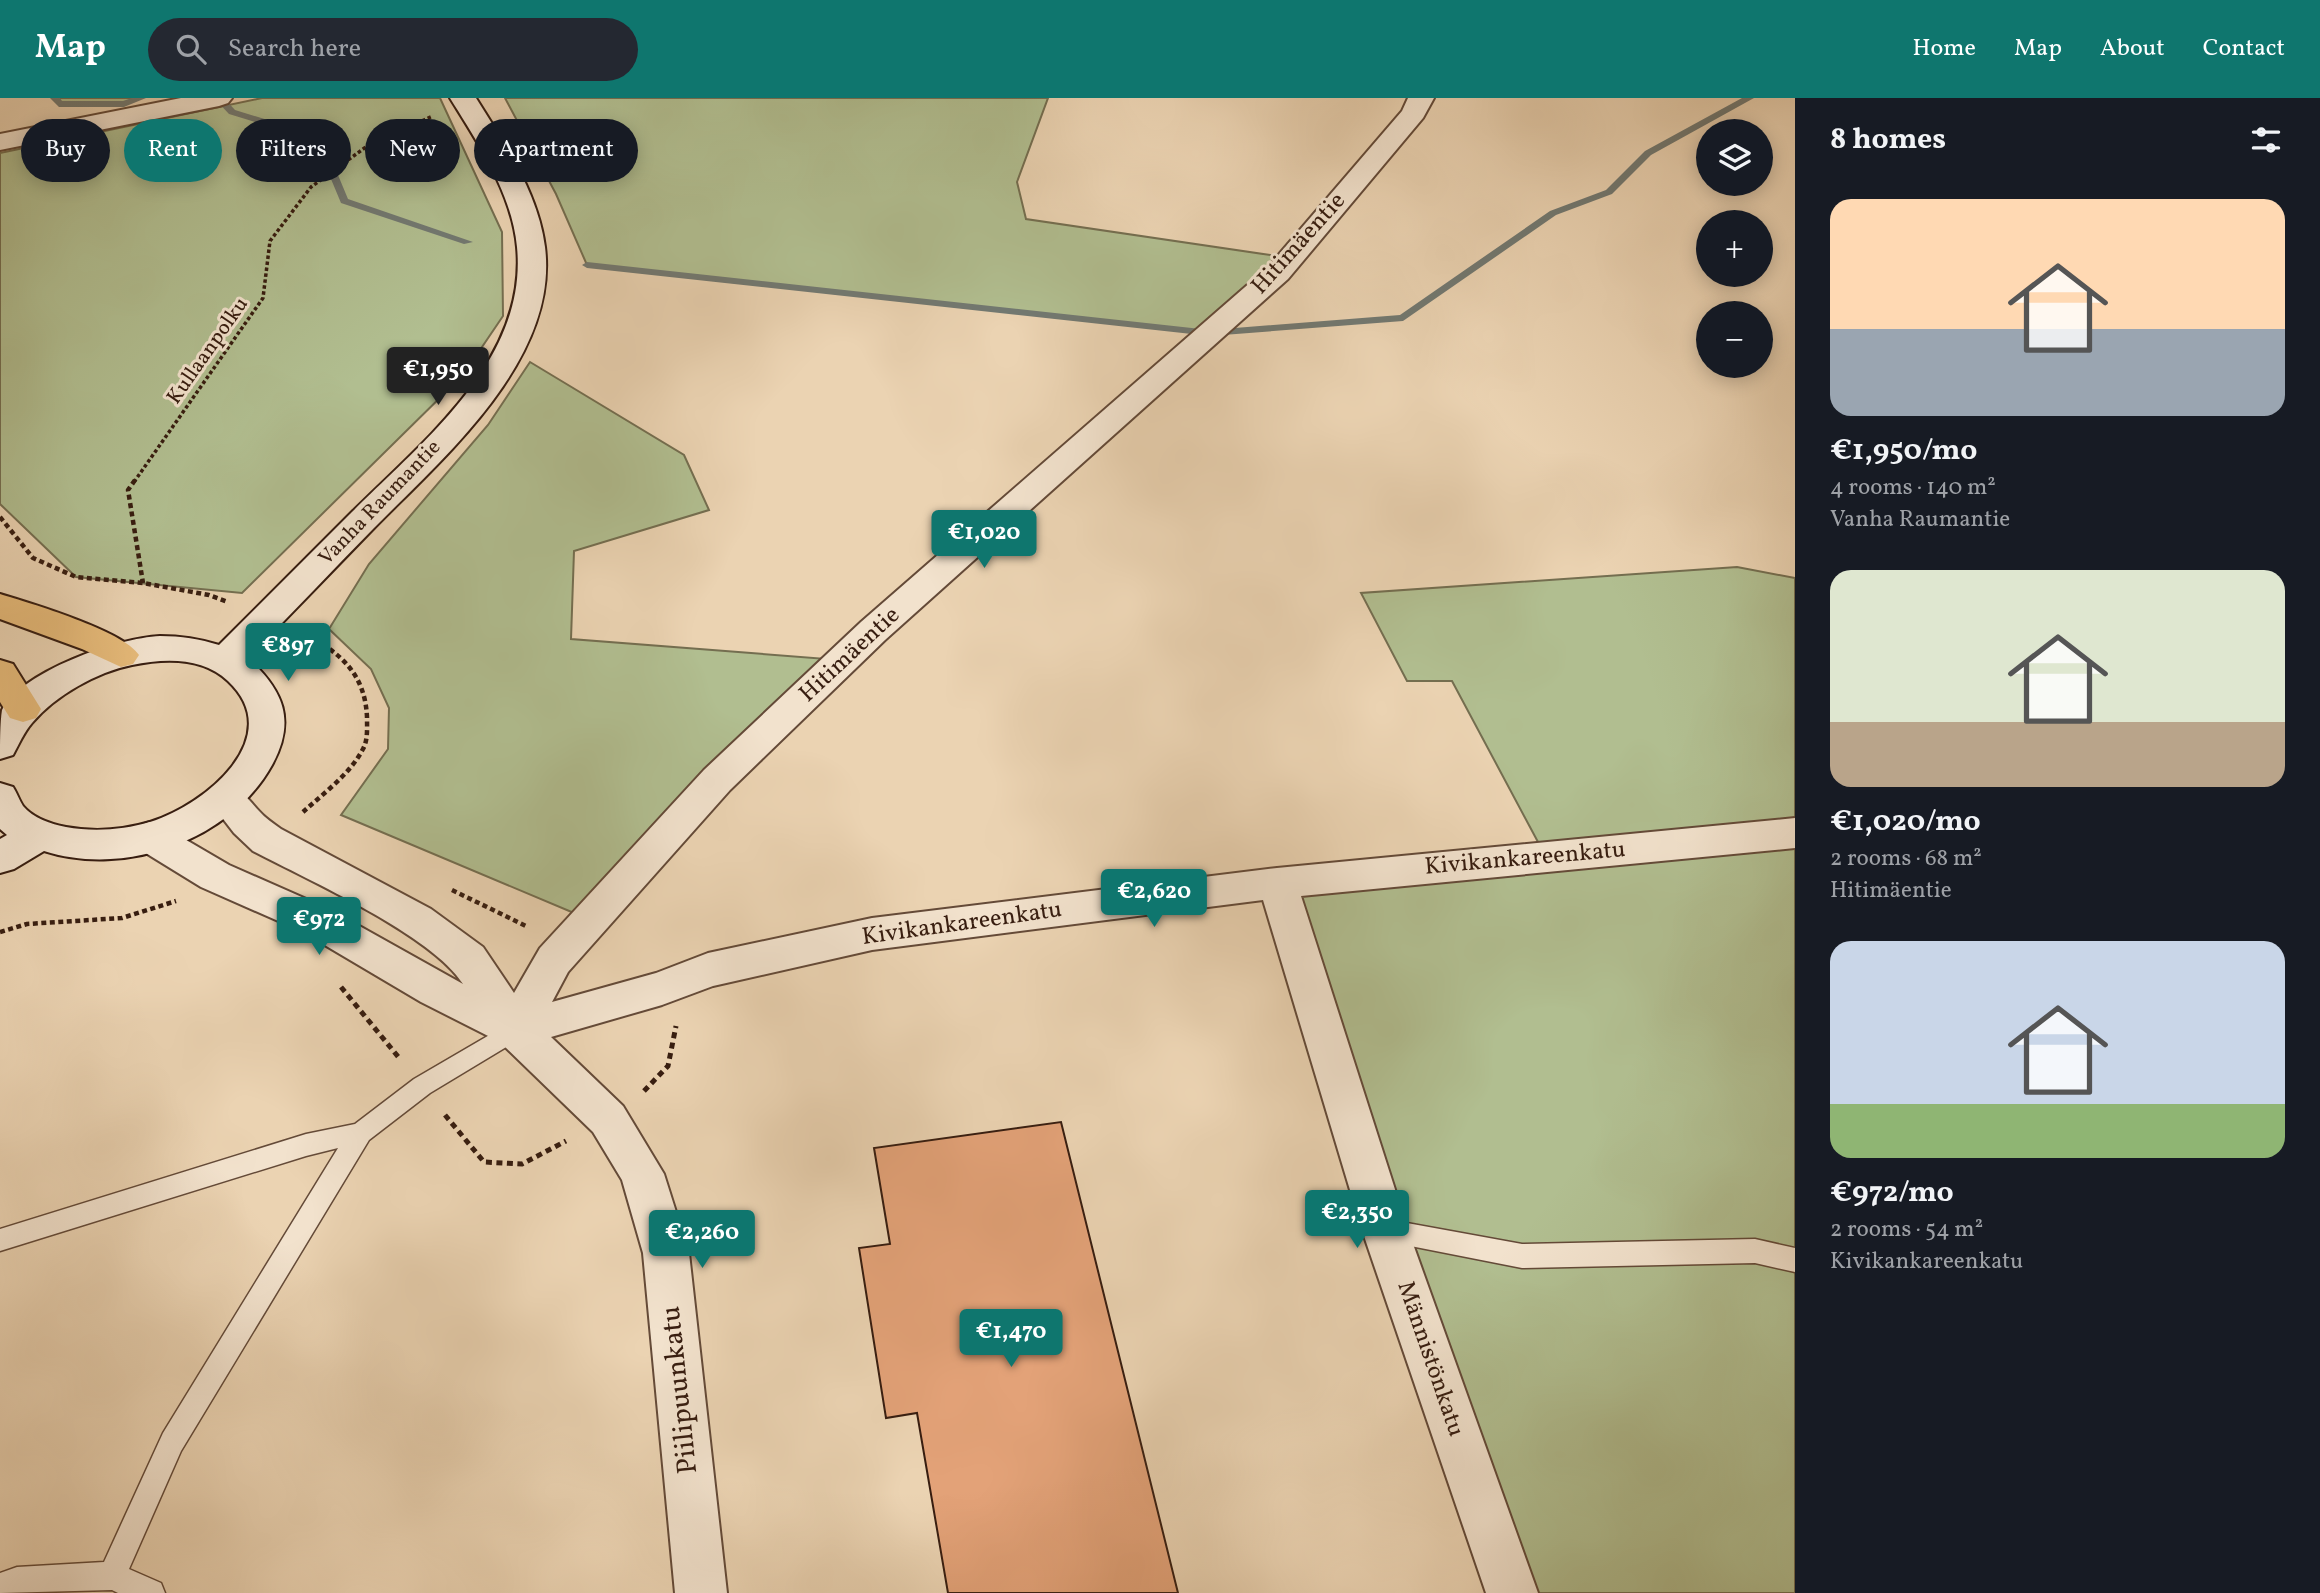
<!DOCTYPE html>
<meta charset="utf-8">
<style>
:root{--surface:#171b24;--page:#242831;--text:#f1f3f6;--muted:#9ea1a6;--accent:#0f766e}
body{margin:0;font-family:Vollkorn,serif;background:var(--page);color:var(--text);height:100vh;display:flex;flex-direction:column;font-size:26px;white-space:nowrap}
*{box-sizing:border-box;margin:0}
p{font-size:23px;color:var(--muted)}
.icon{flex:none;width:38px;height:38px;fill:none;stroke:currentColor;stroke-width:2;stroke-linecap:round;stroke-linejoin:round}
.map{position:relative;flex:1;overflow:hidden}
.details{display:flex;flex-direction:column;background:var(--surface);width:525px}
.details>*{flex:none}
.guide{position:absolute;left:21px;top:21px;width:665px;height:63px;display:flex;gap:14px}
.tools{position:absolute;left:1696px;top:21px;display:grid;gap:14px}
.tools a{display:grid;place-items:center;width:77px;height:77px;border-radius:50%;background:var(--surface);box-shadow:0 4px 18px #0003;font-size:35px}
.price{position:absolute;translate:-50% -60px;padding:0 16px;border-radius:7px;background:var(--accent);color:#fff;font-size:23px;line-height:46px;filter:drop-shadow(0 2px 4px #0008)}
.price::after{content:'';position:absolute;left:50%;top:42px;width:21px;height:16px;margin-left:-10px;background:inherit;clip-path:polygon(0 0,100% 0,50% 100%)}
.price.selected{background:#222;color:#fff}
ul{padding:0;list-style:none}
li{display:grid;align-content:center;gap:14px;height:371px;padding:0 35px}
li span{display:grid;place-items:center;height:217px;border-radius:21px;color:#555}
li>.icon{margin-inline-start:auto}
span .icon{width:126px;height:126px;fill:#fffc;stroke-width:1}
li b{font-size:30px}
h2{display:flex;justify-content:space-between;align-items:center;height:84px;padding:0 35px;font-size:30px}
.pill{padding:0 24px;border-radius:32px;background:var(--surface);box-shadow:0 4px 18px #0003;font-size:24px;line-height:63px}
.pill.selected{background:var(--accent);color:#fff}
header{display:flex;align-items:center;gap:42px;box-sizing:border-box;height:98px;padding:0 35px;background:var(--accent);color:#fff}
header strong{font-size:33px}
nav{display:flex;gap:38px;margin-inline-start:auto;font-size:24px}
.search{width:490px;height:63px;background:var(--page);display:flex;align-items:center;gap:18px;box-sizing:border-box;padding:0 24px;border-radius:38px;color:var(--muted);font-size:26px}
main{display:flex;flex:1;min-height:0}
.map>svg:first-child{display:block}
</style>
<header>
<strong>Map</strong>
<div class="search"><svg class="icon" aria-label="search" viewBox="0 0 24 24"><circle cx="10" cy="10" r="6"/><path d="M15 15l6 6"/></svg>Search here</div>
<nav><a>Home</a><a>Map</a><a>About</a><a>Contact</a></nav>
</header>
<main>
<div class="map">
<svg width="1795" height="1495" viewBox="0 0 1795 1495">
<rect width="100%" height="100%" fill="#ebd3b2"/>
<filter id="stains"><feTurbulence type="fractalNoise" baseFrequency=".00286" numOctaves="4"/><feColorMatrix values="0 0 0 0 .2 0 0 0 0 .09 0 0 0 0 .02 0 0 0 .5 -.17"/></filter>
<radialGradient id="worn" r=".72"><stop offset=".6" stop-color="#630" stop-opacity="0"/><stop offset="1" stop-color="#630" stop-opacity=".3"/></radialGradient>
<path fill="#b1be90" stroke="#746e50" stroke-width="2" d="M 55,0 L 141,0 L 124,6 L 59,6 Z
M 262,0 L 440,0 L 502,134 L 503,218 L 463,277 L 242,495 L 76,479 L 0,406 L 0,55 Z
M 505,0 L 1048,0 L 1017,84 L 1026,121 L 1290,160 L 1210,235 L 587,167 L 556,96 Z
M 530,264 L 684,357 L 709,412 L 574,453 L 571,541 L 827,561 L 574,815 L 341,717 L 388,651 L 389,610 L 371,571 L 329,531 L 369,466 L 488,327 Z
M 1737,469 L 1795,480 L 1795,1495 L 1512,1495 L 1277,785 L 1546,759 L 1452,583 L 1407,583 L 1361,495 Z"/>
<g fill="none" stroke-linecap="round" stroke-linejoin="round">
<path fill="#727972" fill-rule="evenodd" d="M 50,0 L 60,0 L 62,3 L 123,3 L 132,0 L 146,0 L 124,9 L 59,9 Z
M 214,0 L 224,0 L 235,12 L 271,23 L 295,42 L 300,62 L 338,77 L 348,101 L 473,144 L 464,146 L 341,105 L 331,81 L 292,66 L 287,45 L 265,27 L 229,16 Z
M 1742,0 L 1754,0 L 1651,57 L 1612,96 L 1556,117 L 1403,223 L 1210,238 L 587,170 L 582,167 L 587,164 L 1210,232 L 1400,217 L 1550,113 L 1606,92 L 1645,53 Z"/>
</g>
<path fill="#e3a278" stroke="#371d10" stroke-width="2" d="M 1061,1024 L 1178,1495 L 948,1495 L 917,1315 L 886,1320 L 859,1150 L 890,1146 L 874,1050 Z"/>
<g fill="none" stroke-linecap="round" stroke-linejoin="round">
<g stroke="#644a38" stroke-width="3">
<path id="lane" d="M 515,922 L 523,925 L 526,932 L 523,939 L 430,995 L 369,1042 L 181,1353 L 129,1471 L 161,1485 L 165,1495 L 118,1495 L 112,1492 L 0,1495 L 0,1475 L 17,1469 L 104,1464 L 163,1335 L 338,1050 L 306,1058 L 0,1153 L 0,1131 L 306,1036 L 355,1026 L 414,981 Z
M 1385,1121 L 1522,1146 L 1755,1141 L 1795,1150 L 1795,1174 L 1755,1165 L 1522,1170 L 1385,1143 L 1376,1140 L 1373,1132 L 1376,1124 Z"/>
</g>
<g stroke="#644a38" stroke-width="4">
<path id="street" d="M 181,0 L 232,0 L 228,5 L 219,8 L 0,52 L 0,36 Z
M 1408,0 L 1434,0 L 1423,20 L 1288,181 L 885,542 L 730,692 L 568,874 L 552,904 L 656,875 L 708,855 L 872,820 L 1277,770 L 1795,720 L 1795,750 L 1301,798 L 1408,1132 L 1538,1495 L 1486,1495 L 1362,1132 L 1263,802 L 872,852 L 713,888 L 662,907 L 551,939 L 623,1008 L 664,1076 L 689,1155 L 727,1495 L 675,1495 L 643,1155 L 622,1082 L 593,1034 L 500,944 L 421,904 L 301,833 L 201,789 L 136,749 L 131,739 L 136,729 L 150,724 L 164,729 L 229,767 L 329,811 L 463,886 C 432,837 308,782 253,753 L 234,735 L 207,700 L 213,690 C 237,682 243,696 259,713 C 265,720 273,725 281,731 L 431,811 L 483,849 L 514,895 L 540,850 L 704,672 L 861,524 L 1268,169 L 1402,13 Z"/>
</g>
<g stroke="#371d10" stroke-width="4">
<path id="secondary" d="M 450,0 L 476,0 C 504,45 538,94 545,149 C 559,261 445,358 374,430 C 332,473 290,517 248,560 C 284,593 296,623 272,667 C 230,743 125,779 44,753 L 14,771 L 0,775 L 0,741 L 7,737 L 0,731 L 0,685 L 13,689 C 17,695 19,702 23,708 C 33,720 51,726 66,729 C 93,734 123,732 150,724 C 205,707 288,639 228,583 C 203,559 165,560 132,567 C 97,574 56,597 32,625 C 24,634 19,646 13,657 L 0,661 C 0,647 0,624 2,612 C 23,573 117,540 160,538 C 181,538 200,541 219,547 C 263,503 307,459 351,415 C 422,344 528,262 517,149 C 512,95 478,45 450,0 Z"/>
</g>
<g stroke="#371d10" stroke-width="4">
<path id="highway" d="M 0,496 C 30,505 124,533 139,557 L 133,566 L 121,569 L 82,551 L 0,521 Z
M 0,562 L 13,566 L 41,611 L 36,620 L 23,624 L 10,620 L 0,604 Z"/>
</g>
<path stroke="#371d10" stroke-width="3.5" stroke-dasharray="3.5 2.5" stroke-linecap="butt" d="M 134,384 L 263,200 L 270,143 L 311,89 L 370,46 L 433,18"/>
<path stroke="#371d10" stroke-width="4.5" stroke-dasharray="5 3.5" stroke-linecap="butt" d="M 135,382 L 128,392 L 143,485
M 0,419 L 33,460 L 76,479 L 143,485 L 209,497 L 228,504
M 303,714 C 324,695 350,676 363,651 C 368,642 367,630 367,619 C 365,577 342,556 307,537
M 452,792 L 526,828
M 0,834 L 27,826 L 122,820 L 176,803"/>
<path stroke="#371d10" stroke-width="5" stroke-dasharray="6 4.5" stroke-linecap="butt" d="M 341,889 L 400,961
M 644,993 L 668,968 L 676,928
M 445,1017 L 484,1064 L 522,1066 L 566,1043"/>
<use href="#lane" fill="#f2e2cd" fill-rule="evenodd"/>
<use href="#street" fill="#f2e2cd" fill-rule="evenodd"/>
<use href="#secondary" fill="#f2e2cd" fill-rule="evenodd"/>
<use href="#highway" fill="#e6ba79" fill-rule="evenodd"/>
</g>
<g text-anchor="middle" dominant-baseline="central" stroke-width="6" stroke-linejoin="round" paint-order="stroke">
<g font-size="21" fill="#371d10" stroke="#f2e2cd">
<text transform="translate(208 253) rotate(-55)">Kullaanpolku</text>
<text transform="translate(380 405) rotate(-46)">Vanha Raumantie</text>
</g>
<g font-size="24" fill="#371d10" stroke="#f2e2cd">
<text transform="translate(1299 146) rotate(-48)">Hitimäentie</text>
<text transform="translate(850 557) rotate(-43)">Hitimäentie</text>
<text transform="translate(1525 761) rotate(-5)">Kivikankareenkatu</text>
<text transform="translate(962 826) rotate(-8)">Kivikankareenkatu</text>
<text transform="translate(1430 1261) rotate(71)">Männistönkatu</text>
</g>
<g font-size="28" fill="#371d10" stroke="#f2e2cd">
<text transform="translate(680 1292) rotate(-96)">Piilipuunkatu</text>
</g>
</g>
<rect width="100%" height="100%" filter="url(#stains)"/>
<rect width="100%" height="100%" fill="url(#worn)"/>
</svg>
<div class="tools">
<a><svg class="icon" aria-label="layers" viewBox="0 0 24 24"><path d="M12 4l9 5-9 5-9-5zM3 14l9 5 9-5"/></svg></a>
<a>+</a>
<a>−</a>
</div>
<b class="price selected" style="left:438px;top:309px">€1,950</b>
<b class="price" style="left:984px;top:472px">€1,020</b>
<b class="price" style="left:288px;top:585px">€897</b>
<b class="price" style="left:1154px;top:831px">€2,620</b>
<b class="price" style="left:319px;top:859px">€972</b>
<b class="price" style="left:1357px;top:1152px">€2,350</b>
<b class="price" style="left:702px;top:1172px">€2,260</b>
<b class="price" style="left:1011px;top:1271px">€1,470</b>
<div class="guide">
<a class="pill">Buy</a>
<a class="pill selected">Rent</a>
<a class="pill">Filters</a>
<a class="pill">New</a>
<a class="pill">Apartment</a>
</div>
</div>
<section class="details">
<h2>8 homes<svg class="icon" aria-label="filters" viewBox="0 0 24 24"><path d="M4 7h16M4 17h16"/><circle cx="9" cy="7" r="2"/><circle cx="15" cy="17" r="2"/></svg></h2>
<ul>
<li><span style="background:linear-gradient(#ffd9b3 60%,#9aa5b1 0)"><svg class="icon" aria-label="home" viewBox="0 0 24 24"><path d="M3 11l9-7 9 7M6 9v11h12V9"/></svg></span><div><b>€1,950/mo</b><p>4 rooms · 140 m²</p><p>Vanha Raumantie</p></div></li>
<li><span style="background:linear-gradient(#dfe7d0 70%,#b9a48a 0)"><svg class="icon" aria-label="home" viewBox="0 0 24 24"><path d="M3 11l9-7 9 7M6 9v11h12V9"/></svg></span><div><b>€1,020/mo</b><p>2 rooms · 68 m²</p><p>Hitimäentie</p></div></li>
<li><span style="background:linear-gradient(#c9d6e8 75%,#8fb573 0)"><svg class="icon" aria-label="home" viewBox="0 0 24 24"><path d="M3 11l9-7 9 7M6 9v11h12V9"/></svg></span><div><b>€972/mo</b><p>2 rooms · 54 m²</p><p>Kivikankareenkatu</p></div></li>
</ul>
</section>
</main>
